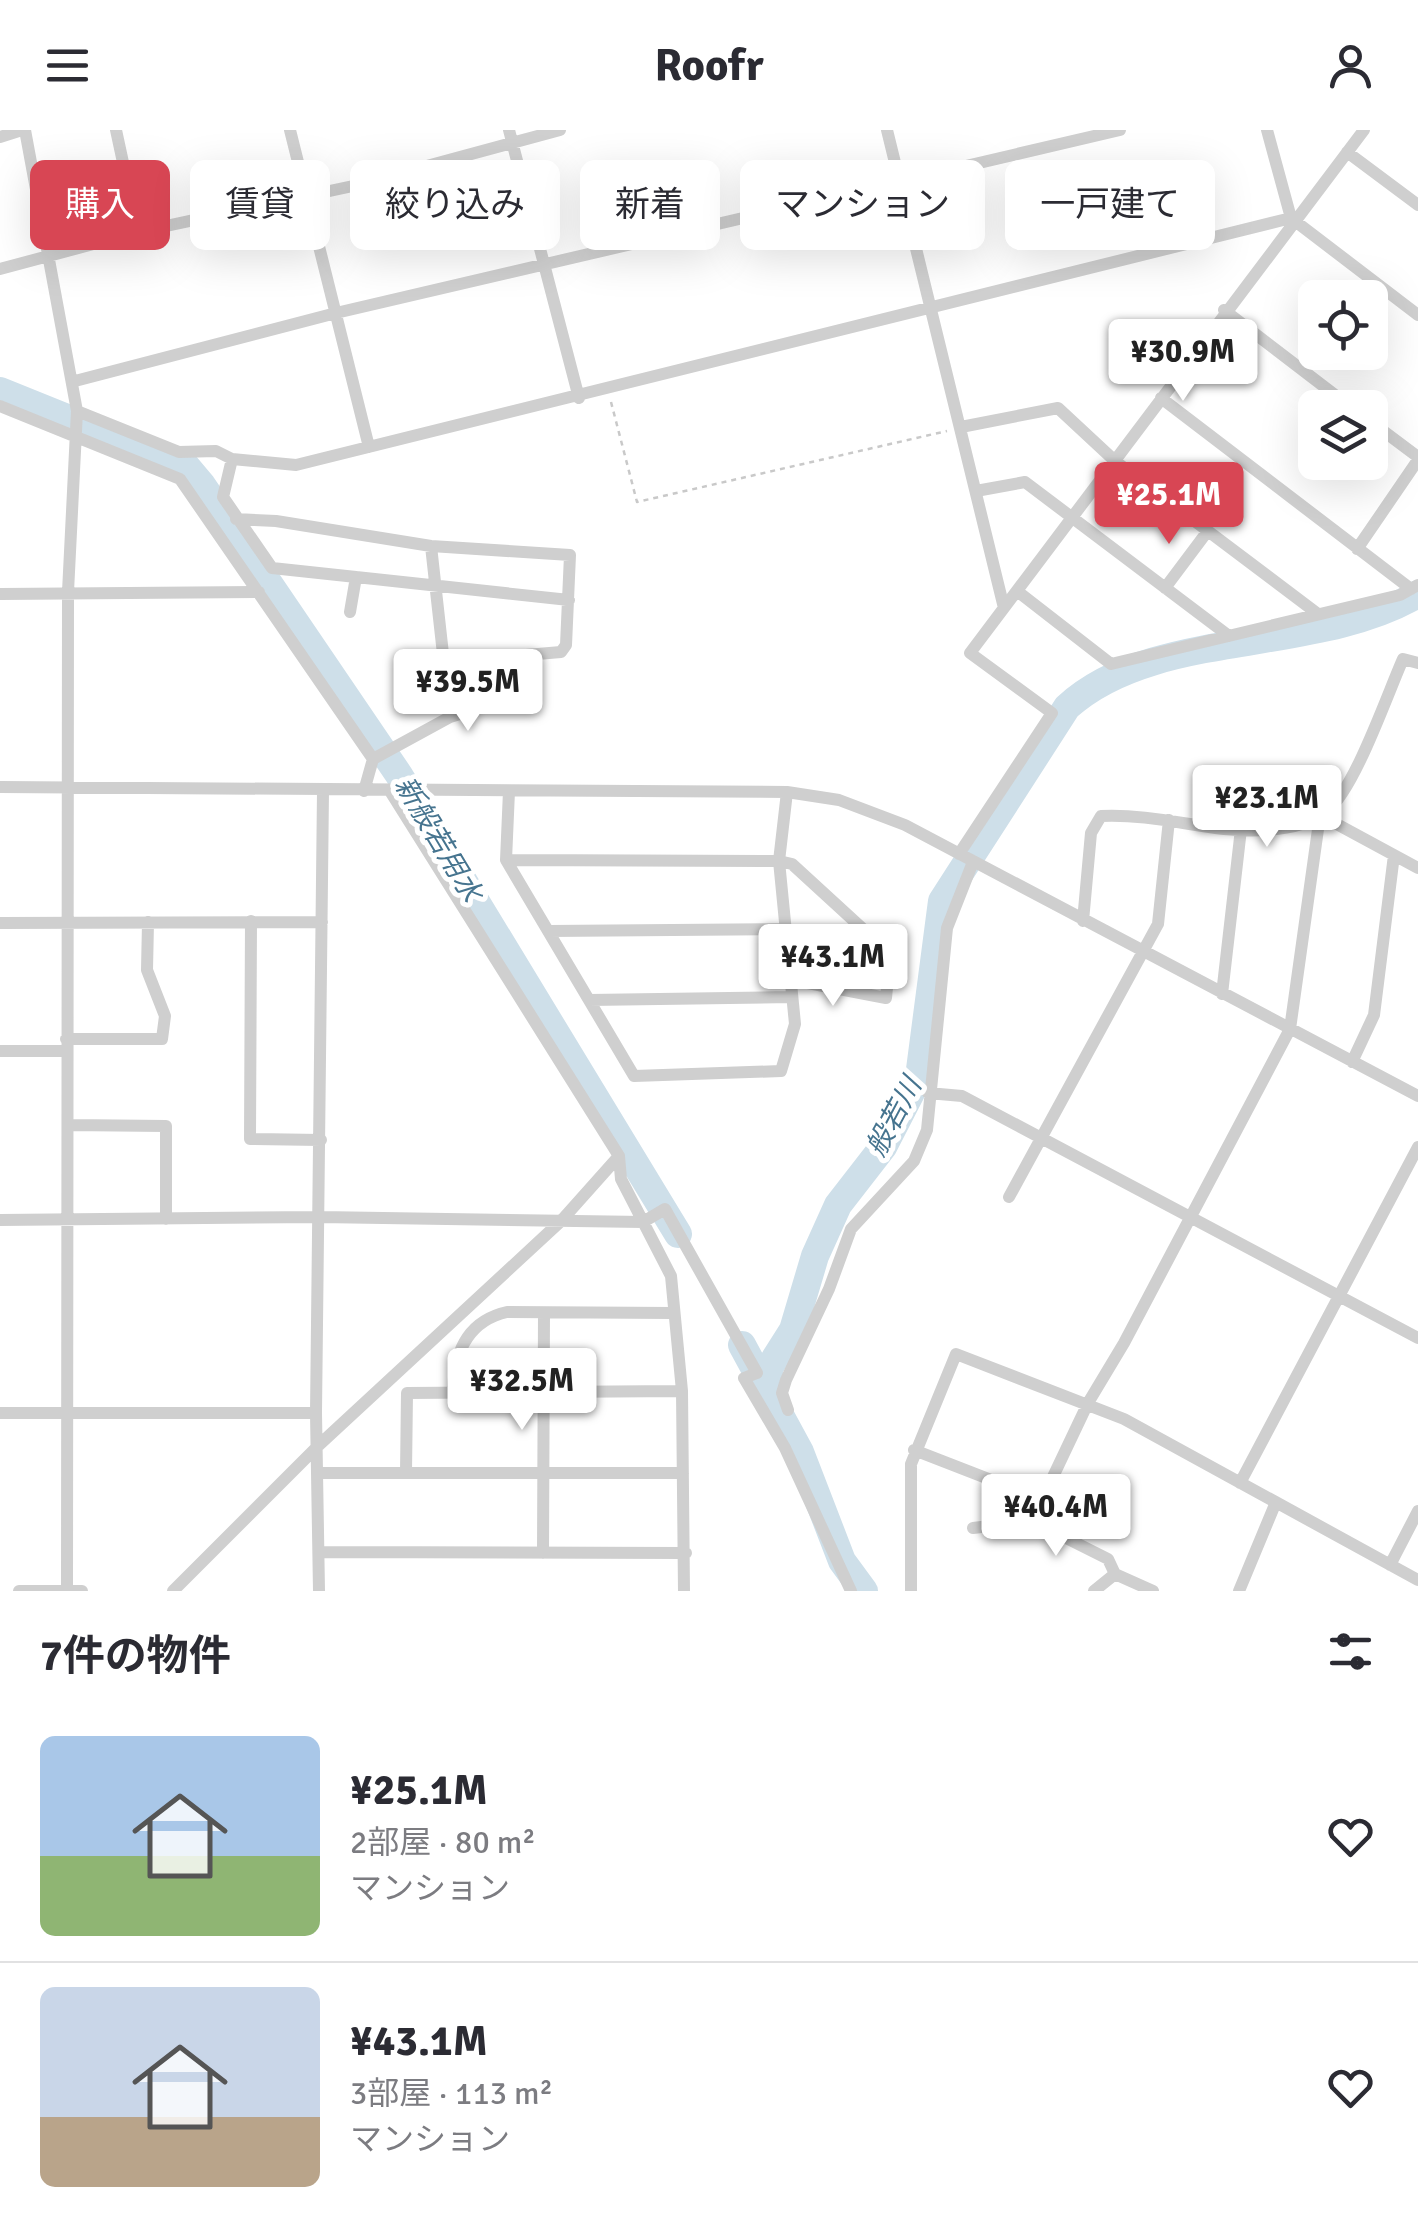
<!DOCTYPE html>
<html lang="ja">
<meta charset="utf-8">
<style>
:root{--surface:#fff;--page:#f7f7f7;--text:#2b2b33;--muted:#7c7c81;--line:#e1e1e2;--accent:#d84654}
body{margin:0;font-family:Signika,"Noto Sans JP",sans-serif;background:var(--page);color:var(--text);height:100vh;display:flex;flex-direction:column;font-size:38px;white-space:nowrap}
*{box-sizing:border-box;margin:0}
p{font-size:32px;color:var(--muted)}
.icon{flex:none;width:55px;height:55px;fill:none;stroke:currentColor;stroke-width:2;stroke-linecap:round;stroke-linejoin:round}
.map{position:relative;height:1461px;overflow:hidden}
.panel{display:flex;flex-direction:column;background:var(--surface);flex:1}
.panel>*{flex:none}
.banner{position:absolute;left:30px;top:30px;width:1360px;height:90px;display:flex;gap:20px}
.tools{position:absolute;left:1298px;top:150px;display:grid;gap:20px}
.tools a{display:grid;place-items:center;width:90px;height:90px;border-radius:15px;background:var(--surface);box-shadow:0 10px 40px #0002;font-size:50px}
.price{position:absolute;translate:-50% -85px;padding:0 22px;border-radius:10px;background:#fff;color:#222;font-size:32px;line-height:65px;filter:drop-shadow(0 2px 5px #0008)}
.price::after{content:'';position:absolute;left:50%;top:60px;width:30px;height:22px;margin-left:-15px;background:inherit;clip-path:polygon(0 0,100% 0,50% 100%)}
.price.selected{background:var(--accent);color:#fff}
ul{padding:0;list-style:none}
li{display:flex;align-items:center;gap:30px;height:250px;padding:0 40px}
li+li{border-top:2px solid var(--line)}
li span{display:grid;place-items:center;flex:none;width:280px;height:200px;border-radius:15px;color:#555}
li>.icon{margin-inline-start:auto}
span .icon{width:120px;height:120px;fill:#fffc;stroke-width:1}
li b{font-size:42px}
h2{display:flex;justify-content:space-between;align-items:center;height:120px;padding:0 40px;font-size:42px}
.pill{padding:0 35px;border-radius:15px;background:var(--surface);box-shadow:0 10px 40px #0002;font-size:35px;line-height:90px}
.pill.selected{background:var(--accent);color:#fff}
header{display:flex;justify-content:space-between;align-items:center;height:130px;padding:0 40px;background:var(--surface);font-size:45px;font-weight:700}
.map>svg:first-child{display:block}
</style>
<header><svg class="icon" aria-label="menu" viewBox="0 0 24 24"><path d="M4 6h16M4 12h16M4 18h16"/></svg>Roofr<svg class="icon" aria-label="person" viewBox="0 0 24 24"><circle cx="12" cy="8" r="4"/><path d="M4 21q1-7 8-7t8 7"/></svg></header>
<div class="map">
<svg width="1418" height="1461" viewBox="0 0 1418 1461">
<rect width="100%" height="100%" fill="#fff"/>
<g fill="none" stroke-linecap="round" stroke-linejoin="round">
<path stroke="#cedfe9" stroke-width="28" d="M 0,261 L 186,336 L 202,355 L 399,645 L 678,1104
M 742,1215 L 800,1322 L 842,1431 L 864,1461
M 771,1267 L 769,1238 L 793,1200 L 815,1126 L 838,1075 L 883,1017 L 919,947 L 942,771 L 1067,577 C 1155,497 1316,525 1418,464"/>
<path stroke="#c9c9c9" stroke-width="2.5" stroke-dasharray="5 5" stroke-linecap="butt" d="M 611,272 L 637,372 L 947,301"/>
<path stroke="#cfcfcf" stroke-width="12" d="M 25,0 L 77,281 L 68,462 L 67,1461
M 116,0 L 138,102
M 290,0 L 369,317
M 509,0 L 579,268
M 887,0 L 1004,478
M 1267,0 L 1291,88 L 1418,185
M 0,7 L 22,0
M 1347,22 L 1418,75
M 0,139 L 138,102 L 353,56 L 560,0
M 1224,180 L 1352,278
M 75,251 L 336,183 L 1120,0
M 1161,268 L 1411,459
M 0,276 L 180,349 L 373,629 L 364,661
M 77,281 L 179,322 L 216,321 L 232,329
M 1370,291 L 1418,327
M 961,297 L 1058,278 L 1115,331 L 1318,484
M 976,361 L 1025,352 L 1229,506
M 236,389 L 276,391 L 431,416 L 570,425 L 566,515 L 561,522 L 445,532
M 431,416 L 450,587
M 1357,419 L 1418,330
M 356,447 L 569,470
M 1165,458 L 1207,402
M 1017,461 L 1111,534 L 1400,465 L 1418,455
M 0,464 L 259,462
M 350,482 L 356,447 L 272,438 L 223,367 L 232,329 L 296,335 L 1291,88
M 373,629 L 450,587 L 523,564
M 0,657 L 787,662 L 839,670 L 905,695 L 1418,966
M 390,661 L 619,1026 L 621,1049 L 671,1146 L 682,1261 L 684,1461
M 509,661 L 506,730 L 634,946 L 781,941 L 795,894 L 779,731 L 787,662
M 959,724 L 1052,583 L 970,523 L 1364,0
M 506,730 L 779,731 L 792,734 L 864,800 L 892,807 L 886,868 L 787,849
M 251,791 L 250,1009 L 321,1010
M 1083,791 L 1091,703 L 1101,686 C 1143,684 1183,694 1224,699 C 1255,702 1303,702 1328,680 C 1355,658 1387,565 1403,529 L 1418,533
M 0,793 L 322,792
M 549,801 L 784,799
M 1222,864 L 1241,699
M 589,870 L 791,867
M 66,909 L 162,909 L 165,886 L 147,840 L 148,792
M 0,921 L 66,921
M 1352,932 L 1374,885 L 1394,725
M 928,963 L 962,966 L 1418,1208
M 68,995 L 166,996 L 166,1089
M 1009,1067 L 1158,794 L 1169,690
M 0,1090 L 320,1087 L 643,1092 L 665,1079 L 757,1243 L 744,1248 L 785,1318 L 851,1461
M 453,1261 C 454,1223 467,1191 507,1182 L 673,1183
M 788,1280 L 782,1263 L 786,1250 L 829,1159 L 851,1099 L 914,1031 L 927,1000 L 947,798 L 973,732
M 0,1283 L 316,1283
M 914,1320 L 1043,1370
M 406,1342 L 407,1263 L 682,1261
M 320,1343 L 683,1343
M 1240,1353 L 1418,1017
M 1032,1391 L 1108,1429 L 1115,1444
M 973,1398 L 1032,1391 L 1088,1273 L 1124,1213 L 1290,899 L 1320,685 L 1418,738
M 320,1422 L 686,1423
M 543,1423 L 544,1183
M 1390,1435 L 1418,1381
M 19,1461 L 82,1461
M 173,1461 L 319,1315 L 561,1091 L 619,1026
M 319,1461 L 316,1283 L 323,661
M 911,1461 L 911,1334 L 956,1224 L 1124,1289 L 1418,1450
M 1094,1461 L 1115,1444 L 1153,1461
M 1239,1461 L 1276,1372"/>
</g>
<g text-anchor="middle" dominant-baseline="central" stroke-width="10" stroke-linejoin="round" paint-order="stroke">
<g font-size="28" font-style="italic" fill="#46748f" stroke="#fff">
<text transform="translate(438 709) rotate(59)">新般若用水</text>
<text transform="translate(894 987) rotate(-62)">般若川</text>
</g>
</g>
</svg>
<div class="tools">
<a><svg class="icon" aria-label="locate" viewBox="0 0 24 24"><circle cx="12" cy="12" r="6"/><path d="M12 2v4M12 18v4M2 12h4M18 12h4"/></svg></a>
<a><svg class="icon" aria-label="layers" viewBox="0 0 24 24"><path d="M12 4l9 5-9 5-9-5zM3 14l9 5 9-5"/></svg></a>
</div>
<b class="price" style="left:1183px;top:274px">¥30.9M</b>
<b class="price selected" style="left:1169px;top:417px">¥25.1M</b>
<b class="price" style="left:468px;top:604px">¥39.5M</b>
<b class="price" style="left:1267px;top:720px">¥23.1M</b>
<b class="price" style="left:833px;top:879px">¥43.1M</b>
<b class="price" style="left:522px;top:1303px">¥32.5M</b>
<b class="price" style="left:1056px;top:1429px">¥40.4M</b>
<div class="banner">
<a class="pill selected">購入</a>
<a class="pill">賃貸</a>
<a class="pill">絞り込み</a>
<a class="pill">新着</a>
<a class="pill">マンション</a>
<a class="pill">一戸建て</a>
</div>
</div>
<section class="panel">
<h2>7件の物件<svg class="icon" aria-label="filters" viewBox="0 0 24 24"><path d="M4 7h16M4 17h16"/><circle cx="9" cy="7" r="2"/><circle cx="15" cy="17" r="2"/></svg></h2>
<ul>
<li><span style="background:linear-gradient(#a9c7e8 60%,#8fb573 0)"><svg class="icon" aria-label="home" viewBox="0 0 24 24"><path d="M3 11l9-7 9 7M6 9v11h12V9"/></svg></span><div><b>¥25.1M</b><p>2部屋 · 80 m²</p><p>マンション</p></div><svg class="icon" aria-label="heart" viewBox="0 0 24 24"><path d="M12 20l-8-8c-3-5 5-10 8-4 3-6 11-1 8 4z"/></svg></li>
<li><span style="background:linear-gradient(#c9d6e8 65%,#b9a48a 0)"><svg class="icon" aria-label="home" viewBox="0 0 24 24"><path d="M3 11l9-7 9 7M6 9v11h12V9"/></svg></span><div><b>¥43.1M</b><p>3部屋 · 113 m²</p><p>マンション</p></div><svg class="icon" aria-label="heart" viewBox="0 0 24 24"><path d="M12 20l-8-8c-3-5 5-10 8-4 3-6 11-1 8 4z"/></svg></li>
</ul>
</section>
